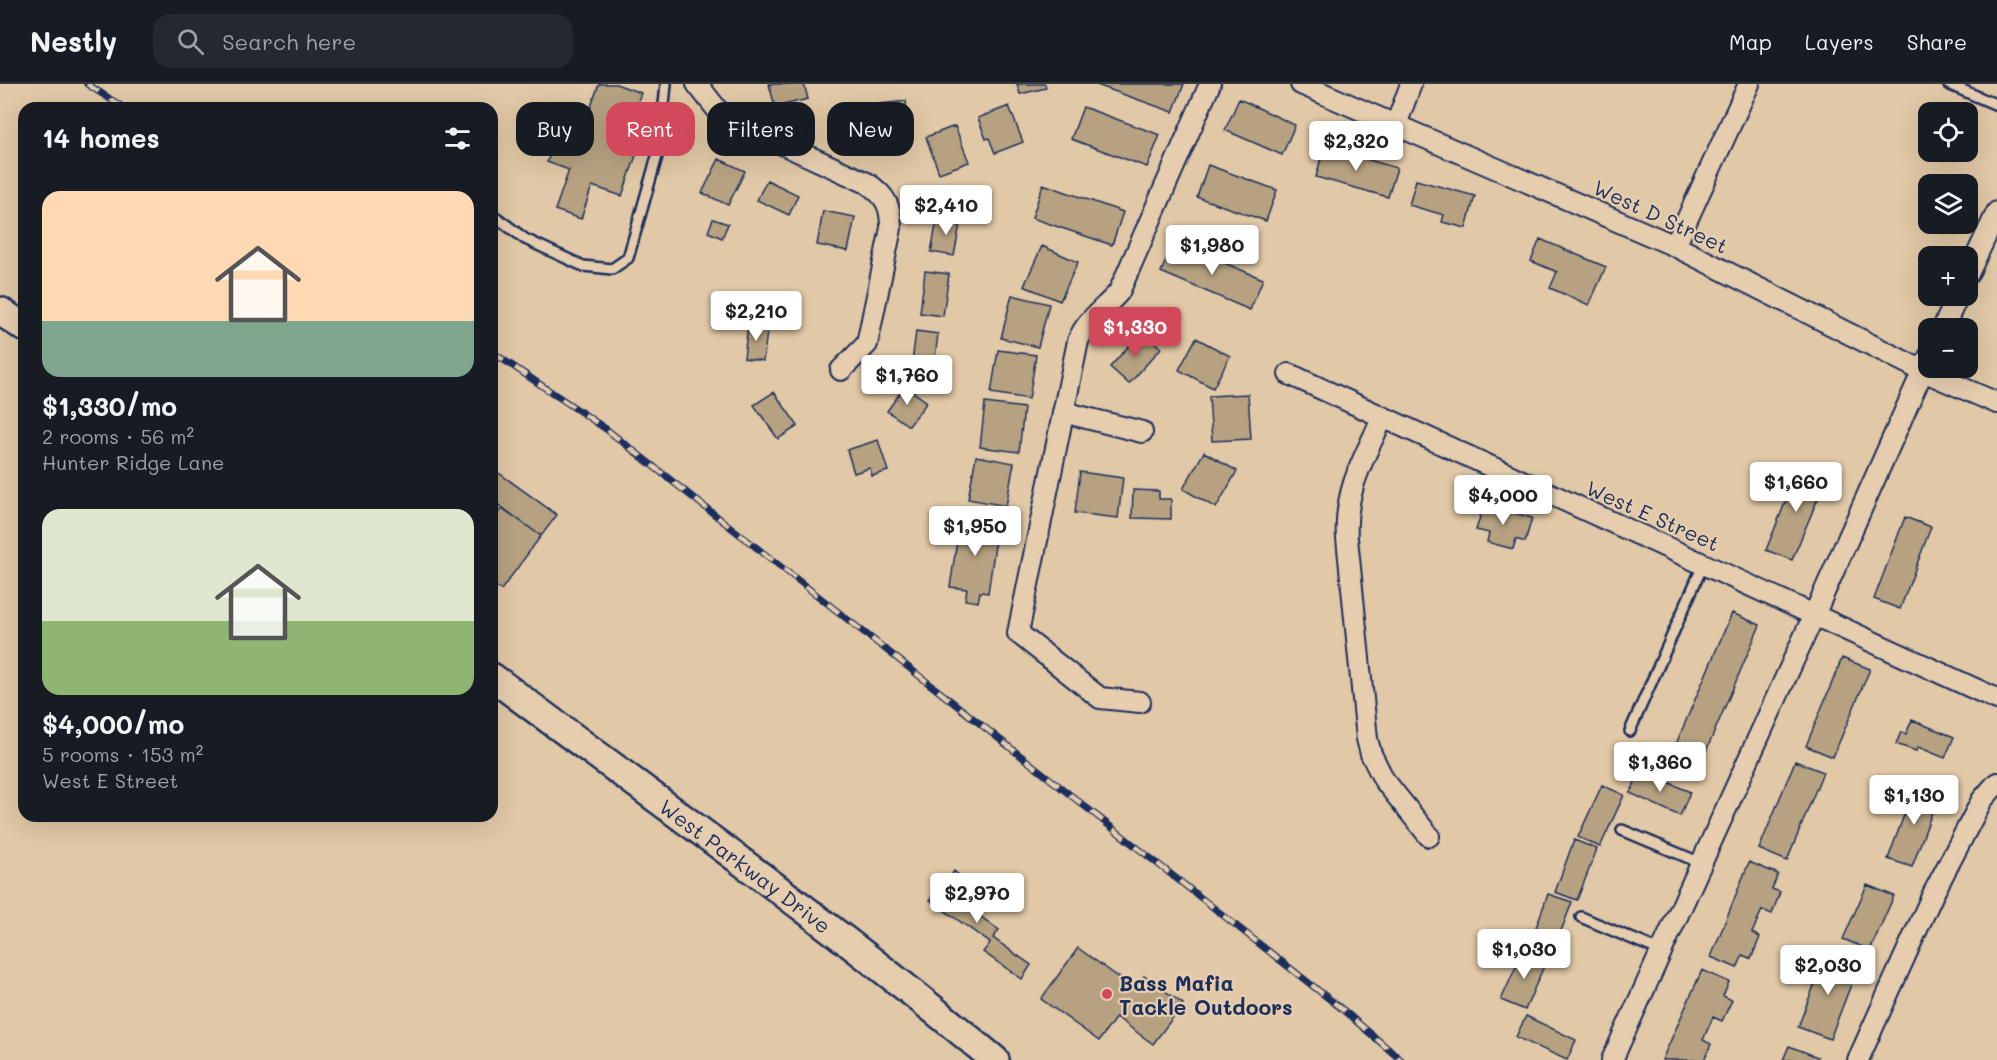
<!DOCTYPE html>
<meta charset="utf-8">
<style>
:root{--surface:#171b24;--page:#242831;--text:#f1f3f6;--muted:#9ea1a6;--line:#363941;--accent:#d1495b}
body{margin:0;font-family:Mali,sans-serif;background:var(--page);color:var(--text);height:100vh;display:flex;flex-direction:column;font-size:22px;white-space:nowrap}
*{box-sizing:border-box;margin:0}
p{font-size:20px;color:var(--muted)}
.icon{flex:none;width:33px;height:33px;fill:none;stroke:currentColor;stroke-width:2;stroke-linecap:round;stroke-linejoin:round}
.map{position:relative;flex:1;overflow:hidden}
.drawer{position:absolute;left:18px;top:18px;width:480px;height:720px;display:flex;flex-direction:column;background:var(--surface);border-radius:18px;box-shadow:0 6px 24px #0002}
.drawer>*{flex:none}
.guide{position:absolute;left:516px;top:18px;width:570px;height:54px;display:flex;gap:12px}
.buttons{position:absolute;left:1918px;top:18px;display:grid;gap:12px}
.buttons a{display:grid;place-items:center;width:60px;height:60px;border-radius:12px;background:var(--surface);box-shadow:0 6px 24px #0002;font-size:30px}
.price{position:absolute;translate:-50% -51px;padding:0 14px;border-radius:6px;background:#fff;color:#222;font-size:20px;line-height:39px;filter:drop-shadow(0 2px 3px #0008)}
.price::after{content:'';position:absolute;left:50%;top:36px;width:18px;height:14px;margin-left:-9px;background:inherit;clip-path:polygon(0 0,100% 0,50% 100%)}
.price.on{background:var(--accent);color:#fff}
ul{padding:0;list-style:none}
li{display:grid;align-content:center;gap:12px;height:318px;padding:0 24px}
li span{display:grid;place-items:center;height:186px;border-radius:18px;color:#555}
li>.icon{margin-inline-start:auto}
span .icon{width:108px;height:108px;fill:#fffc;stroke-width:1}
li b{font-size:26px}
h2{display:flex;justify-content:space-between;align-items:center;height:72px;padding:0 24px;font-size:26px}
.pill{padding:0 21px;border-radius:18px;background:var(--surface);box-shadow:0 6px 24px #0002;font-size:21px;line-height:54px}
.pill.on{background:var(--accent);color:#fff}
header{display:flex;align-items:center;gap:36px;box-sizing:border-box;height:84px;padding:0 30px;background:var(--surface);border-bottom:2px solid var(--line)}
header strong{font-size:28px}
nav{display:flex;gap:33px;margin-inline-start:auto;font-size:21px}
.search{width:420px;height:54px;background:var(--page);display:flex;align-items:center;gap:15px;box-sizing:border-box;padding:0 21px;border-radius:18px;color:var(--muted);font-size:22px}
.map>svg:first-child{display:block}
</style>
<header>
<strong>Nestly</strong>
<div class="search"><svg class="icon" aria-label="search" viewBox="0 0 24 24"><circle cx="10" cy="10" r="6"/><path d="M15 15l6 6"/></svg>Search here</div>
<nav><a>Map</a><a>Layers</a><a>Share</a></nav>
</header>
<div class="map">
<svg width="1997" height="976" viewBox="0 0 1997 976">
<rect width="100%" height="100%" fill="#e1c8a6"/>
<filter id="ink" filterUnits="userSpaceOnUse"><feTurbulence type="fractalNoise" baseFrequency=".0167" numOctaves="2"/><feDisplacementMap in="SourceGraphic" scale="12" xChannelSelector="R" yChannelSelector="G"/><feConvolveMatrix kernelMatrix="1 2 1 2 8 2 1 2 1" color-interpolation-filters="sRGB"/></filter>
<g filter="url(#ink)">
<path fill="#b6a280" stroke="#1b2f5e" stroke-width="1.5" d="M 599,0 L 616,0 L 641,9 L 628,46 L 643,51 L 622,112 L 592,102 L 581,135 L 555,126 L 569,86 L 547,78 L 567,23 L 588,31 Z
M 769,0 L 804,0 L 808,15 L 775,23 Z
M 1017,0 L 1045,0 L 1046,4 L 1020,10 Z
M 1094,0 L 1184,0 L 1173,28 Z
M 1239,15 L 1295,41 L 1282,71 L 1225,46 Z
M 906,17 L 909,47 L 873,51 L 870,21 Z
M 1009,22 L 1023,58 L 995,69 L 989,54 L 986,55 L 978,34 Z
M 1083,23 L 1160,51 L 1147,83 L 1071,55 Z
M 955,42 L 969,78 L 939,89 L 926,53 Z
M 1324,63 L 1397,84 L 1388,113 L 1316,93 Z
M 719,75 L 745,87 L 728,121 L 702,109 Z
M 1208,81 L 1277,106 L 1266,137 L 1197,113 Z
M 767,96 L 798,111 L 789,131 L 757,116 Z
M 1416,96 L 1475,112 L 1466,144 L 1442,138 L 1444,131 L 1409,121 Z
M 1043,100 L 1123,128 L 1112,161 L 1032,134 Z
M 823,127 L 855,133 L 848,167 L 817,161 Z
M 938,131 L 961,135 L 954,172 L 931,168 Z
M 713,135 L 728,140 L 722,154 L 708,148 Z
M 1540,155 L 1606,183 L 1589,221 L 1550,204 L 1557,188 L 1531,177 Z
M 1174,158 L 1263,195 L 1250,226 L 1161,188 Z
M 1042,162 L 1078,178 L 1060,217 L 1024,202 Z
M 925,187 L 949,190 L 943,232 L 920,229 Z
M 1012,211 L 1049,220 L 1038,263 L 1001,254 Z
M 748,240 L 768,242 L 763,277 L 744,274 Z
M 916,247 L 938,250 L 933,290 L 911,287 Z
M 1142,247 L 1161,264 L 1129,300 L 1110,283 Z
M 1196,254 L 1230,272 L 1213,304 L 1179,286 Z
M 998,266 L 1036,271 L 1029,315 L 991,309 Z
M 905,302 L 927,318 L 909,342 L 887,327 Z
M 774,308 L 798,342 L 778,355 L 754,321 Z
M 1248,310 L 1251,355 L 1212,357 L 1209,312 Z
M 985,319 L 1024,324 L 1019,368 L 980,363 Z
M 878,356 L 888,387 L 872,392 L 870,384 L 854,389 L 847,366 Z
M 1204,368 L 1237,387 L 1216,424 L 1183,405 Z
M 976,372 L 1014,379 L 1006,422 L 968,415 Z
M 1800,382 L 1827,393 L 1792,476 L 1766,466 Z
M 492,384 L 557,431 L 541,452 L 492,416 Z
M 1080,388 L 1123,394 L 1118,434 L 1075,429 Z
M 1133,406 L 1159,407 L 1159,415 L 1171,415 L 1171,435 L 1132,434 Z
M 1484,420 L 1532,434 L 1525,458 L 1516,455 L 1513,465 L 1487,458 L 1489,449 L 1476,446 Z
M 502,424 L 541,452 L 501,506 L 492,500 L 492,437 Z
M 981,431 L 999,434 L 988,509 L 980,508 L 978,518 L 965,516 L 967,505 L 950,503 L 960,437 L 980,440 Z
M 1905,433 L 1931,443 L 1900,525 L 1874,515 Z
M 1732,529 L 1760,541 L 1701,679 L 1673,667 Z
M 1842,574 L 1870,585 L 1833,673 L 1806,662 Z
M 1912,636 L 1954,653 L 1945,674 L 1918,663 L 1916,667 L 1896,660 L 1901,648 L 1906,650 Z
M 1795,677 L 1823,688 L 1787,777 L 1759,765 Z
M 1641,686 L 1690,708 L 1680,732 L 1630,709 Z
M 1602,701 L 1624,711 L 1600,763 L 1578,753 Z
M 1915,701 L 1939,709 L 1912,783 L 1888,775 Z
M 1574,756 L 1597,765 L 1577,816 L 1555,808 Z
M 1749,778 L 1778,790 L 1772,805 L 1780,808 L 1772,830 L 1762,826 L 1752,849 L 1760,853 L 1751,875 L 1743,871 L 1737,884 L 1711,873 Z
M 954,787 L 967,797 L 955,814 L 999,846 L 993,854 L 1031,881 L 1022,895 L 983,868 L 990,859 L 930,816 L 941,796 L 945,799 Z
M 1867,801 L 1894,812 L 1870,866 L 1843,855 Z
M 1548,810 L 1572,818 L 1552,871 L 1529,863 Z
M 1078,864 L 1135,905 L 1144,892 L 1183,920 L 1153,960 L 1116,933 L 1099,957 L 1041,915 Z
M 1524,865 L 1547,875 L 1525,926 L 1501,916 Z
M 1827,868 L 1859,880 L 1830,955 L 1798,943 Z
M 1702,886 L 1729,898 L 1723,912 L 1732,916 L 1722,937 L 1713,933 L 1703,956 L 1711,960 L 1704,976 L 1662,976 Z
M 1526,932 L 1576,956 L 1567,976 L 1516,953 Z
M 1789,962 L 1818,973 L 1816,976 L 1783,976 Z"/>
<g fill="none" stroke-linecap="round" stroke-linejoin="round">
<g stroke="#1b2f5e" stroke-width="14">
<path id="lane" d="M 1948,0 L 1997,21
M 492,130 L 525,155 L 583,182 L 612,185 L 628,174 L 660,62 L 666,0
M 1630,647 L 1703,481
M 1622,746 L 1701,779
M 1581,833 L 1661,867"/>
</g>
<g stroke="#1b2f5e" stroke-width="24">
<path id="street" d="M 697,0 L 723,33 L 867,99 C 886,112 891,122 891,144 L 867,260 L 841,286
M 1301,0 L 1675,162 L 1923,287 L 1997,319
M 1396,41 L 1411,0
M 1675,162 L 1749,0
M 1968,190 L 1997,128
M 1943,244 L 1958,212
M 1289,290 L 1997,615
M 1063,328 L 1142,348
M 1382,335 C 1363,376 1344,407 1347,454 L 1367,655 L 1371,670 L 1384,696 L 1429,752
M 1140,618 L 1100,614 L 1018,549 L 1078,257 C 1086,236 1105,224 1119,208 L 1210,0
M 1612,976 L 1814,531 L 1929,273
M 1858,976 L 1933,810 L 1982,716 L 1997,699"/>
</g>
<g stroke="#1b2f5e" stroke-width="32">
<g id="secondary">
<path d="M 0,227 L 24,243"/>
<path id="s1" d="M 492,593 C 661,719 833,841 995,976"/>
</g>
</g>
<use href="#lane" stroke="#e6cdae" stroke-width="9"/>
<use href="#street" stroke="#e6cdae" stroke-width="20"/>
<use href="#secondary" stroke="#e6cdae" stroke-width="27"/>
<g stroke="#1b2f5e" stroke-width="7">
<path id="rail" d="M 87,0 L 124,24
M 492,268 L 606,345 L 1342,925 L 1401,976"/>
</g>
<use href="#rail" stroke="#e6cdae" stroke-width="4.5" stroke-dasharray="14" stroke-linecap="butt"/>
</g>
</g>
<circle fill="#d1495b" stroke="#e6cdae" stroke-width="2" cx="1107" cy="910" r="6"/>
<g text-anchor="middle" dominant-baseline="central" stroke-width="4.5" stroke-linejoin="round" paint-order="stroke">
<g font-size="21" fill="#1b2f5e" stroke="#e6cdae">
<text transform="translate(1661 132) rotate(25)">West D Street</text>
<text transform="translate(1653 431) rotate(24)">West E Street</text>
<text stroke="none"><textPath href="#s1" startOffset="316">West Parkway Drive</textPath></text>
</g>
<g font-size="21" font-weight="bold" fill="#1b2f5e" stroke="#e6cdae" text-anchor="start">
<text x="1119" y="898">Bass Mafia<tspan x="1119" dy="24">Tackle Outdoors</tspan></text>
</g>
</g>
</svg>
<div class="buttons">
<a><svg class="icon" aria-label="locate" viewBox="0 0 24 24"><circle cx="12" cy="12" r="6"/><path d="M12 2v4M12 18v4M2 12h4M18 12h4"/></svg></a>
<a><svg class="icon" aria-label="layers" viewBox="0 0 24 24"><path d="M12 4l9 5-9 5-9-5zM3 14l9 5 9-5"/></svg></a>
<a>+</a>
<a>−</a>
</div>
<b class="price" style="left:1356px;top:88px">$2,320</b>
<b class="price" style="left:946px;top:152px">$2,410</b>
<b class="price" style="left:1212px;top:192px">$1,980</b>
<b class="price" style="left:756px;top:258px">$2,210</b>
<b class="price on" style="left:1135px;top:274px">$1,330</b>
<b class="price" style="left:907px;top:322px">$1,760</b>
<b class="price" style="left:1796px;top:429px">$1,660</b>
<b class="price" style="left:1503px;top:442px">$4,000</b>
<b class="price" style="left:975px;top:473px">$1,950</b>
<b class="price" style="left:1660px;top:709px">$1,360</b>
<b class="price" style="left:1914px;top:742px">$1,130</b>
<b class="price" style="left:977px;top:840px">$2,970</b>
<b class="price" style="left:1524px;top:896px">$1,030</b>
<b class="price" style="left:1828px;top:912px">$2,030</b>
<div class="guide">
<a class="pill">Buy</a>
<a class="pill on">Rent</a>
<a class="pill">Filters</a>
<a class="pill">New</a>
</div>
<section class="drawer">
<h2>14 homes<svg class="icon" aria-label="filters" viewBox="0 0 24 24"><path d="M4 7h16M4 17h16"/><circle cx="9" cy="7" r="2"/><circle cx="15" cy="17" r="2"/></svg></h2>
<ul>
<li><span style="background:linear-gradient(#ffd9b3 70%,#7fa58c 0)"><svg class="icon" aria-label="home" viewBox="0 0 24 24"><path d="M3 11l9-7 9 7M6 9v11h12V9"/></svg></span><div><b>$1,330/mo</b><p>2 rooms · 56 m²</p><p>Hunter Ridge Lane</p></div></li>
<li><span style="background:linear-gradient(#dfe7d0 60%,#8fb573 0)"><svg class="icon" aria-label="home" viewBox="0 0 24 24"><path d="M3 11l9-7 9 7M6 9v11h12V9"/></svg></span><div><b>$4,000/mo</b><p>5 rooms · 153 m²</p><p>West E Street</p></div></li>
</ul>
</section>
</div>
